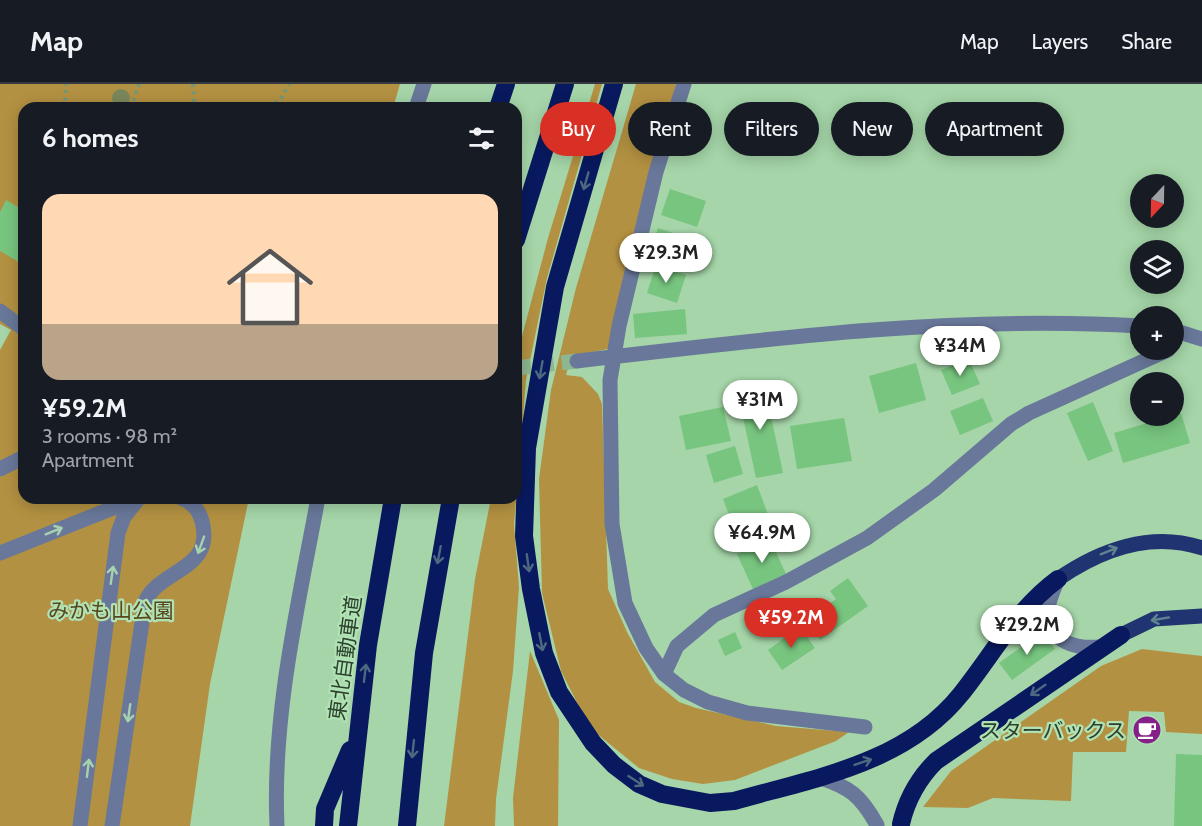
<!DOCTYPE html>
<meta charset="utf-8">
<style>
:root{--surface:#171b24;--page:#242831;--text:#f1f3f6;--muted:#9ea1a6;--line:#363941;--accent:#d93025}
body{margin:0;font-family:Cabin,"Noto Sans JP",sans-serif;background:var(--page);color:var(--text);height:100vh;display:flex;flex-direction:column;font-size:22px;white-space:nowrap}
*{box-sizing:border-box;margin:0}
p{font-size:20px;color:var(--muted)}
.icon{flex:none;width:33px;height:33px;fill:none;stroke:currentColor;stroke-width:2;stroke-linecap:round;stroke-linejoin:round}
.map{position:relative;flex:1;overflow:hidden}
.details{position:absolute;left:18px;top:18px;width:504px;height:402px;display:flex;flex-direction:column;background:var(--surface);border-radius:18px;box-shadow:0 3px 15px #0003}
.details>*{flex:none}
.guide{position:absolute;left:540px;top:18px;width:570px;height:54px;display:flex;gap:12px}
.needle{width:39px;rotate:202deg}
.buttons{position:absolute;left:1130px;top:90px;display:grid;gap:12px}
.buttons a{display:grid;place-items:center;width:54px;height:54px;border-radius:50%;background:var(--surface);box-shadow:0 3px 15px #0003;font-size:30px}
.price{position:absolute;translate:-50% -51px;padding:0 14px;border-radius:21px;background:#fff;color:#222;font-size:20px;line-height:39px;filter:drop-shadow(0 2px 3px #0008)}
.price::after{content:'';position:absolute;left:50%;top:36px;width:18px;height:14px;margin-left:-9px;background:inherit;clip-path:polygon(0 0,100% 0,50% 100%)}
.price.on{background:var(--accent);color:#fff}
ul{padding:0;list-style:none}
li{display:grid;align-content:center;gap:12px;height:318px;padding:0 24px}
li+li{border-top:2px solid var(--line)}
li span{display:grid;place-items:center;height:186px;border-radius:18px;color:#555}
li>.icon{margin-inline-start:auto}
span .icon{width:108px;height:108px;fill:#fffc;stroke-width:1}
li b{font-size:26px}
h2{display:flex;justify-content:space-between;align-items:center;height:72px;padding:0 24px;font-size:26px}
.chip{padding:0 21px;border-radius:27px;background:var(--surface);box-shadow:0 3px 15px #0003;font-size:21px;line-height:54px}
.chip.on{background:var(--accent);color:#fff}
header{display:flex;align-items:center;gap:36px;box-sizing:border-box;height:84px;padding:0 30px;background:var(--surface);border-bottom:2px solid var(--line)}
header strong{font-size:28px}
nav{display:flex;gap:33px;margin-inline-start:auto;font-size:21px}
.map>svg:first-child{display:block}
</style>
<header>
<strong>Map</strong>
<nav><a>Map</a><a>Layers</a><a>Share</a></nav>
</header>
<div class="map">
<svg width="1202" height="742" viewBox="0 0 1202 742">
<rect width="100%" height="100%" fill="#a5d5a8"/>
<path fill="#b39142" d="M 0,0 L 400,0 L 393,24 L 24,24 L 24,414 L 249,414 L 210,600 L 190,742 L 0,742 L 0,266 L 11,246 L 0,240 Z
M 595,0 L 602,0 L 547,194 L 526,296 L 514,441 L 519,503 L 513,587 L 496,715 L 495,742 L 444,742 L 475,495 L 491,414 L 516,414 L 516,275 L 548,154 Z
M 636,0 L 676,0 L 608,265 L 571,272 L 566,291 L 582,293 L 598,310 L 602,320 L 608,505 L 627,548 L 655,598 L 679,618 L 696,624 L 776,642 L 849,648 L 836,657 L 735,696 L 703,700 L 672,695 L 639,684 L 590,644 L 561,587 L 542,509 L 539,395 L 551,306 L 576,204 Z
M 1142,565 L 1202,572 L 1202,650 L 1166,648 L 1164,628 L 1129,627 L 1126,668 L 1073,668 L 1071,717 L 993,714 L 968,724 L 923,723 L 951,687 L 1101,582 Z
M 530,567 L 559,636 L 558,742 L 514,742 L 513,714 Z"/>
<path fill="#78c57f" d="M 670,105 L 706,117 L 697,143 L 661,131 Z
M 24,114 L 24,181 L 0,167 L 0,128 L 6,116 L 18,123 Z
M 658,144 L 688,154 L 680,178 L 650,168 Z
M 656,181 L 686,191 L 677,219 L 647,209 Z
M 685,225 L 687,250 L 635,254 L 633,230 Z
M 960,254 L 966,270 L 948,276 L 942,261 Z
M 969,275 L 980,300 L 952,311 L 941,286 Z
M 916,279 L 926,316 L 879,329 L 869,292 Z
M 764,299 L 783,389 L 756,394 L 737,305 Z
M 983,314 L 993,337 L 960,351 L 950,327 Z
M 1093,318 L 1113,367 L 1088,377 L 1067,329 Z
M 723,323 L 731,357 L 686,366 L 679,332 Z
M 1181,329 L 1190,359 L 1123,379 L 1114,349 Z
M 844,334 L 852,377 L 797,385 L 790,342 Z
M 735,362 L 743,390 L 714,399 L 706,371 Z
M 757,401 L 770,436 L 736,449 L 723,415 Z
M 770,455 L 786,490 L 753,505 L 737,470 Z
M 848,494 L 868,522 L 820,556 L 806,536 L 836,515 L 830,507 Z
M 800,543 L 815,564 L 782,586 L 768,566 Z
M 735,548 L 742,564 L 725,572 L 718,556 Z
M 1042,548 L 1055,565 L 1012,596 L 999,579 Z
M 1176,670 L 1202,671 L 1202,742 L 1174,742 Z"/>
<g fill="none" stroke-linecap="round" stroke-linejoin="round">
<path stroke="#8db790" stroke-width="15" stroke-dasharray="15 8" stroke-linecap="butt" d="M 516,284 L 577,277"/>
<path stroke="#739775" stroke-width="4" stroke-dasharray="3 4.5" stroke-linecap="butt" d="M 193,0 L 194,17 L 200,24
M 65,24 L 66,0
M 131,24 L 139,0
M 269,24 L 281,14 L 289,0"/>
<path stroke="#69789a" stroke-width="15" d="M 684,0 L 656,88 L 619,242 L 610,296 L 612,440 L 625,519 L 646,564 L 664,590 L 684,606 L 708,618 L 747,629 L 865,643
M 416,24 L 424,0
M 0,227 L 24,245
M 1173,246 L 1202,255
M 577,277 C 764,255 952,231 1140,242
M 0,385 L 24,373
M 0,469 L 138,414
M 1058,495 C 1054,505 1048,517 1048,527 C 1049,559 1076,565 1100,563
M 664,590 L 677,562 L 714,531 L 786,498 L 867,454 L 934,406 L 1011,340 L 1029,329 L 1168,266
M 818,693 C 850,703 861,712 877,741
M 80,742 L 118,449 L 124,433 L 139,414
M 112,742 L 145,518 C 160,484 215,487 202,437 C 199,426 192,418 181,414
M 277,742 C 272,631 298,522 318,414"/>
<path stroke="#1f3470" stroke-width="15" d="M 1058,495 C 1100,466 1151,447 1202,464
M 1121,551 L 1154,535 L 1202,532"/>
<path stroke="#09195f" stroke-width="18" d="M 614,0 L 555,203 L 527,364 L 524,452 L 531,505 L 544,569 L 559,608 L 593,659 L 614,681 L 639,700 L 662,710 L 710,719 L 734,717 C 815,694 906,679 961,610 C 993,570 1016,526 1058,495
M 498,24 L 506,0
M 516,156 L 565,0
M 901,740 C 907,714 918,695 936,677 L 1121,551
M 324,742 L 325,725 L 350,666
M 348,742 L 368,561 L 393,414
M 407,742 L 424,569 L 451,414"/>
</g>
<circle fill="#7b875c" cx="121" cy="14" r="9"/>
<defs><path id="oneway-shaft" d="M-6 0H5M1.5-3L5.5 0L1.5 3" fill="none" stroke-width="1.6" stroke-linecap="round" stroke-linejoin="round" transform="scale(1.5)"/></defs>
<g stroke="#4c6981">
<use href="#oneway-shaft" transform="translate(586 97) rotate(106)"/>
<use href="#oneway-shaft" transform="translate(541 286) rotate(100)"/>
<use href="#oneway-shaft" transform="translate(439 471) rotate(101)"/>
<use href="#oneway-shaft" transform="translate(528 479) rotate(82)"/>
<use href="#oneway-shaft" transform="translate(541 558) rotate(79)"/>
<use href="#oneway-shaft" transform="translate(365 589) rotate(-83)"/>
<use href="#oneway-shaft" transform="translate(1038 606) rotate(145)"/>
<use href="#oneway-shaft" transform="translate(413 665) rotate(96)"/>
<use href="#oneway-shaft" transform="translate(863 678) rotate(-18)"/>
<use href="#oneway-shaft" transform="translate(636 697) rotate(33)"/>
</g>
<g stroke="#a6d2b0">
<use href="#oneway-shaft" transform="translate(54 447) rotate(-22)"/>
<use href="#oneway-shaft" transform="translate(201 461) rotate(110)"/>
<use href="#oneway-shaft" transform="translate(112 491) rotate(-82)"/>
<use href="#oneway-shaft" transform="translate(129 629) rotate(98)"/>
<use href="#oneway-shaft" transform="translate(88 684) rotate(-83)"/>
</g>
<g stroke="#61828f">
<use href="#oneway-shaft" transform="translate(1109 467) rotate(-22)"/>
<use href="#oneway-shaft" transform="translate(1160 535) rotate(170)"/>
</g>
<defs>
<g id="cafe-disc" transform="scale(1.5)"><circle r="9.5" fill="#852089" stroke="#b1e2b4"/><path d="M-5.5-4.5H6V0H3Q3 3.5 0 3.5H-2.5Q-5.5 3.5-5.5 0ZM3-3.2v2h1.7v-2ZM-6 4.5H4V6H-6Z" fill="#fff"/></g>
</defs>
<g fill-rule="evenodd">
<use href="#cafe-disc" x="1147" y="646"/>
</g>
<g text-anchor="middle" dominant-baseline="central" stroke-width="4.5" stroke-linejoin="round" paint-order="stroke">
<g font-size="21" fill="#58471e" stroke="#b1e2b4">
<text x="111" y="526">みかも山公園</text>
</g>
<g font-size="21" fill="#2c402e" stroke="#b1e2b4">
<text transform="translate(345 574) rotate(-82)">東北自動車道</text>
</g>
<g font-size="21" fill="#2c402e" stroke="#b1e2b4" text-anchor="end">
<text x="1126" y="646">スターバックス</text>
</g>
</g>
</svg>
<div class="buttons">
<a><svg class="needle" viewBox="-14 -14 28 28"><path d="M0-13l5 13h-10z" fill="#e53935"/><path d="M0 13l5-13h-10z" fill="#9ea1a6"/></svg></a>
<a><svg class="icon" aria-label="layers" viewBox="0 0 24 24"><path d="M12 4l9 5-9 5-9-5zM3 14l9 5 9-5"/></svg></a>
<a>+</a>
<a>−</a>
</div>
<b class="price" style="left:666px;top:200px">¥29.3M</b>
<b class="price" style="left:960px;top:293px">¥34M</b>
<b class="price" style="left:760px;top:347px">¥31M</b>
<b class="price" style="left:762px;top:480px">¥64.9M</b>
<b class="price on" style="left:791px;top:565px">¥59.2M</b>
<b class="price" style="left:1027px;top:572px">¥29.2M</b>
<div class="guide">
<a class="chip on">Buy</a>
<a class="chip">Rent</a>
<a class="chip">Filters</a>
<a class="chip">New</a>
<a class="chip">Apartment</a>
</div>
<section class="details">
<h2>6 homes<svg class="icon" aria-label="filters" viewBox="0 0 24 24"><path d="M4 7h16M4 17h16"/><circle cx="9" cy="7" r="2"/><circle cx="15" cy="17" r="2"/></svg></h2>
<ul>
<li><span style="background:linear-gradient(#ffd9b3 70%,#b9a48a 0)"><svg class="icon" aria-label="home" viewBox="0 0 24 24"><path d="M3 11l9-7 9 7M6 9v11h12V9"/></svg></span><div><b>¥59.2M</b><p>3 rooms · 98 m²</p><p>Apartment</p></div></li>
</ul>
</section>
</div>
